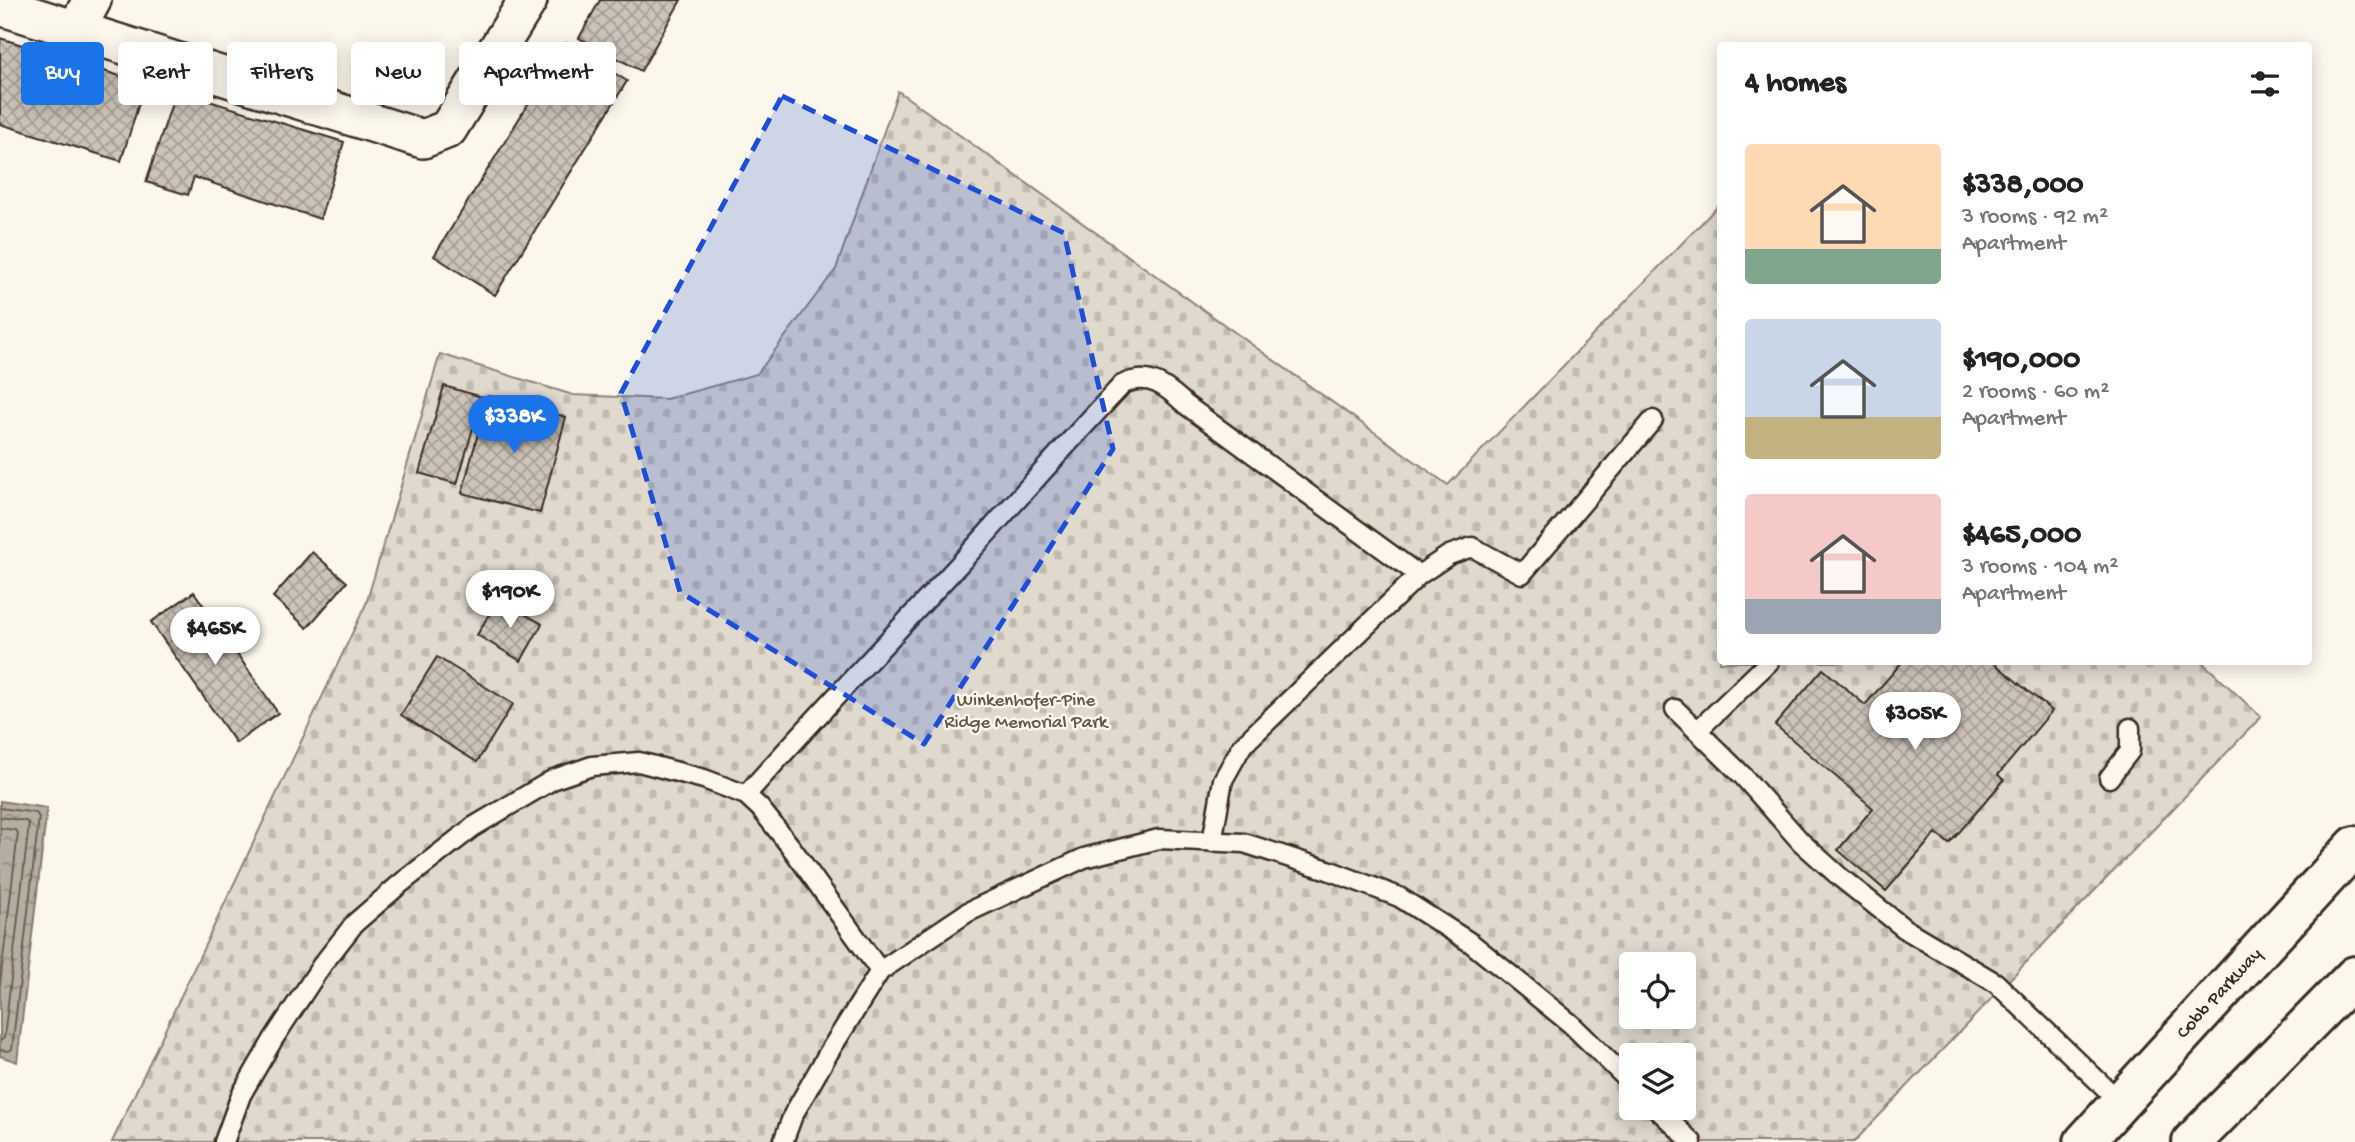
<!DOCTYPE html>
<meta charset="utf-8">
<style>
:root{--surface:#fff;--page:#f2f2f2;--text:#222;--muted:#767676;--accent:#1a73e8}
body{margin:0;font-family:"Gochi Hand",sans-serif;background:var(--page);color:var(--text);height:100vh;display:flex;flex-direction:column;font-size:26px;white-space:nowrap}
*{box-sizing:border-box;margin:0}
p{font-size:23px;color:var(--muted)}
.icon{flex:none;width:38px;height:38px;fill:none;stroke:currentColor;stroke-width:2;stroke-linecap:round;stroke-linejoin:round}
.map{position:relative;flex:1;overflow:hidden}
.side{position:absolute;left:1717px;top:42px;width:595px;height:623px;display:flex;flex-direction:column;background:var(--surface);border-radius:7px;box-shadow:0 4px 18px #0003}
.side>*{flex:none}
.top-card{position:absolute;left:21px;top:42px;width:665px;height:63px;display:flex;gap:14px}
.buttons{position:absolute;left:1619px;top:952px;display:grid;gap:14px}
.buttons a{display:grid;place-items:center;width:77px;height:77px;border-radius:7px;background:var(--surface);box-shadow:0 4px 18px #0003;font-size:35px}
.price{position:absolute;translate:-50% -60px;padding:0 16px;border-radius:24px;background:#fff;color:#222;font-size:23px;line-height:46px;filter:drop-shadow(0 2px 4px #0008)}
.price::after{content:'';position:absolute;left:50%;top:42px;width:21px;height:16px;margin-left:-10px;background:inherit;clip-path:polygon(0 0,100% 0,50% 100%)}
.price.selected{background:var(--accent);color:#fff}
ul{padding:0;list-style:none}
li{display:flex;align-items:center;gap:21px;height:175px;padding:0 28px}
li span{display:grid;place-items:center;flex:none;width:196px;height:140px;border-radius:7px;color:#555}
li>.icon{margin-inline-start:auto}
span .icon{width:84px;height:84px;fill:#fffc;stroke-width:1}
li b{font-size:30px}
h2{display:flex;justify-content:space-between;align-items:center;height:84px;padding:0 28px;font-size:30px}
.tag{padding:0 24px;border-radius:7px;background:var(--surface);box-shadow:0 4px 18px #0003;font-size:24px;line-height:63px}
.tag.selected{background:var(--accent);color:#fff}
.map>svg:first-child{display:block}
</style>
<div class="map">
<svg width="2355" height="1142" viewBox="0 0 2355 1142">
<defs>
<pattern id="cemetery-stones" width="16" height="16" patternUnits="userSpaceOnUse" patternTransform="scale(1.75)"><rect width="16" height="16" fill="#dfd9ce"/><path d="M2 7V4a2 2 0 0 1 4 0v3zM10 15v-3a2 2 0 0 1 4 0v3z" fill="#c0bab0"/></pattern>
<pattern id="water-ripples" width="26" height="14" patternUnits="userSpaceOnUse" patternTransform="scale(1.75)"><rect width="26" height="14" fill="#b6aea2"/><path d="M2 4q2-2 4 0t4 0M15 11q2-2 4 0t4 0" fill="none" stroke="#958e83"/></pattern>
<pattern id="building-cross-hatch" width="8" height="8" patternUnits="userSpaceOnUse" patternTransform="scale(1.75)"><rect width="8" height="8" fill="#ccc4b9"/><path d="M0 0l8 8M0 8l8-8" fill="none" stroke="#a79f96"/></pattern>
</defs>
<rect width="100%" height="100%" fill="#fbf7ec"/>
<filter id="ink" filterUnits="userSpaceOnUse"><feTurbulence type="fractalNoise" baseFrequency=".0143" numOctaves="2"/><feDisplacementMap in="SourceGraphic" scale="14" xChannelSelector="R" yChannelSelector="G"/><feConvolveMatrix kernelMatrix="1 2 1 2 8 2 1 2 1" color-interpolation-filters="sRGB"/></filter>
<g filter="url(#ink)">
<path fill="url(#cemetery-stones)" stroke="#8d8276" stroke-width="2" fill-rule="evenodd" d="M 898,91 L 1448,485 L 1720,204 L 1720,662 L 2202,662 L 2261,717 L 1854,1142 L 112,1142 L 366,604 L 440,354 L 573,395 L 666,399 L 757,374 L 836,269 ZM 1631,964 L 1684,964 L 1684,1017 L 1631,1017 ZM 1631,1055 L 1684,1055 L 1684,1108 L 1631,1108 Z"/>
<path fill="url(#water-ripples)" stroke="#85796d" stroke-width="2" d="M 0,801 L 47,808 L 17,1062 L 0,1056 Z"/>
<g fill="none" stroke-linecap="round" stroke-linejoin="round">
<path stroke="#6c5f53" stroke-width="2" d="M 0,808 L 36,813 L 39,817 L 12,1049 L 9,1051 L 0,1050
M 0,817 L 26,821 L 29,824 L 4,1038 L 0,1041
M 0,828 L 15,830 L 18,833 L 0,984"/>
</g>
<path fill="url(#building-cross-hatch)" stroke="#3b2a1e" stroke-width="2" d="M 600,0 L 681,0 L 641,71 L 579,38 Z
M 0,38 L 145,84 L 121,161 L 0,124 Z
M 566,43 L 627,81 L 495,295 L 434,256 Z
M 176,91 L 344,142 L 320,219 L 194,177 L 188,195 L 146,182 Z
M 444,386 L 482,397 L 457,484 L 419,473 Z
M 488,396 L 566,417 L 540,513 L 462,493 Z
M 312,552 L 347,582 L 307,628 L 273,597 Z
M 194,592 L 278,713 L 236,743 L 151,622 Z
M 498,599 L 542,624 L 521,661 L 477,635 Z
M 437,657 L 513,704 L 477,762 L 401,715 Z
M 1902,662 L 1993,662 L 2052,711 L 1998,775 L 2004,780 L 1949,844 L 1936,833 L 1886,891 L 1838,850 L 1873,808 L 1775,725 L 1823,669 L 1865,705 Z"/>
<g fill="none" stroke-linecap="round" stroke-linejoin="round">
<g stroke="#3b2a1e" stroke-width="23">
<path id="lane" d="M 1675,709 L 1742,775 L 1801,842 L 1841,878 L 1905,929 L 1996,983 L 2121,1103
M 1697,731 L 1769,662
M 2109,778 L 2130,751 L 2130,728
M 746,795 C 817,715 892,637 965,558 C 1017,500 1068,442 1122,385 C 1148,371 1167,387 1186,405 L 1419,575
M 1212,842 L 1223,780 L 1242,746 L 1419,575 L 1449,555 L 1472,547 L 1522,574 L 1653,420
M 1656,1108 L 1692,1142
M 224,1142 L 241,1095 L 274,1038 L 322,965 L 355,923 L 400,884 L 473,827 L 554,779 L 592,766 L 639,762 L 704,779 L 746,795 L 760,808 L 791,847 L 880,971
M 783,1142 L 793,1115 L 829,1052 L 880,971 L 968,912 L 1084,858 L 1159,839 L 1244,843 L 1328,870 L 1399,897 L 1471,943 L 1571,1024 L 1631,1083"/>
</g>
<g stroke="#3b2a1e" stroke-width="42">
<path id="street" d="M 0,6 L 423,139 L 448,129 L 528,0
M 76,30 L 92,0"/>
</g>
<g stroke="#3b2a1e" stroke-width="44">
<g id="primary">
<path id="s1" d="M 2084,1142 L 2355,846"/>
<path d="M 2192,1142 L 2355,976"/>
</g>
</g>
<use href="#lane" stroke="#fbf7ec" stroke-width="18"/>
<use href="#street" stroke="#fbf7ec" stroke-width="37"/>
<use href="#primary" stroke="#fbf7ec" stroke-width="38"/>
</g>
</g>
<path fill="#1d4ed8" fill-opacity="0.2" stroke="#1d4ed8" stroke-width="5" stroke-dasharray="14 9" stroke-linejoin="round" d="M 782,96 L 1064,233 L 1113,449 L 924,744 L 680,592 L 621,393 Z"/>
<g text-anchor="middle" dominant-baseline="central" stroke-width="5" stroke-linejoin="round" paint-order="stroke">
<g font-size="19" fill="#64564a" stroke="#fbf7ec">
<text x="1026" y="701">Winkenhofer-Pine<tspan x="1026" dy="22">Ridge Memorial Park</tspan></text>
</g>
<g font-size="19" fill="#3b2a1e" stroke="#fbf7ec">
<text stroke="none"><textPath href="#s1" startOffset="201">Cobb Parkway</textPath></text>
</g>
</g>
</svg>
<div class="buttons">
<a><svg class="icon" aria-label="locate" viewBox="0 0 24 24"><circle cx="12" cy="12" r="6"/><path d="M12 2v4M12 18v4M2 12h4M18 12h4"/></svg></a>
<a><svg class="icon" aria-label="layers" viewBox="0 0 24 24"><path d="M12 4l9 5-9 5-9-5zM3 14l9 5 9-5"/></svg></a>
</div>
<b class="price selected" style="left:514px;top:455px">$338K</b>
<b class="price" style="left:510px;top:630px">$190K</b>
<b class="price" style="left:215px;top:667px">$465K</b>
<b class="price" style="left:1915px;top:752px">$305K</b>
<div class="top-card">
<a class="tag selected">Buy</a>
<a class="tag">Rent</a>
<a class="tag">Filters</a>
<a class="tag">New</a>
<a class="tag">Apartment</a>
</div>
<section class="side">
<h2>4 homes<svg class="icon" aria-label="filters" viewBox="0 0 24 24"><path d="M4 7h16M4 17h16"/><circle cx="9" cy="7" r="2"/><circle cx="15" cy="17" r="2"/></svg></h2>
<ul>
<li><span style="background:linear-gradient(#ffd9b3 75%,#7fa58c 0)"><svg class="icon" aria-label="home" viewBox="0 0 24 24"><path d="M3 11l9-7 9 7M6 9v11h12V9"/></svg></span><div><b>$338,000</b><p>3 rooms · 92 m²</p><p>Apartment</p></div></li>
<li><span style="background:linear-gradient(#c9d6e8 70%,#c2b280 0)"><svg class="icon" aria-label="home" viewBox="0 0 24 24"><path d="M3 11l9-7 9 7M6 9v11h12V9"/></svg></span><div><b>$190,000</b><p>2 rooms · 60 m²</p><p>Apartment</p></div></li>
<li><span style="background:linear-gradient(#f6c9c9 75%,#9aa5b1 0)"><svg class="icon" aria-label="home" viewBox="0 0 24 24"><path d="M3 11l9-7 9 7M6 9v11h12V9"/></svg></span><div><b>$465,000</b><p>3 rooms · 104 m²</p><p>Apartment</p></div></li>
</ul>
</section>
</div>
